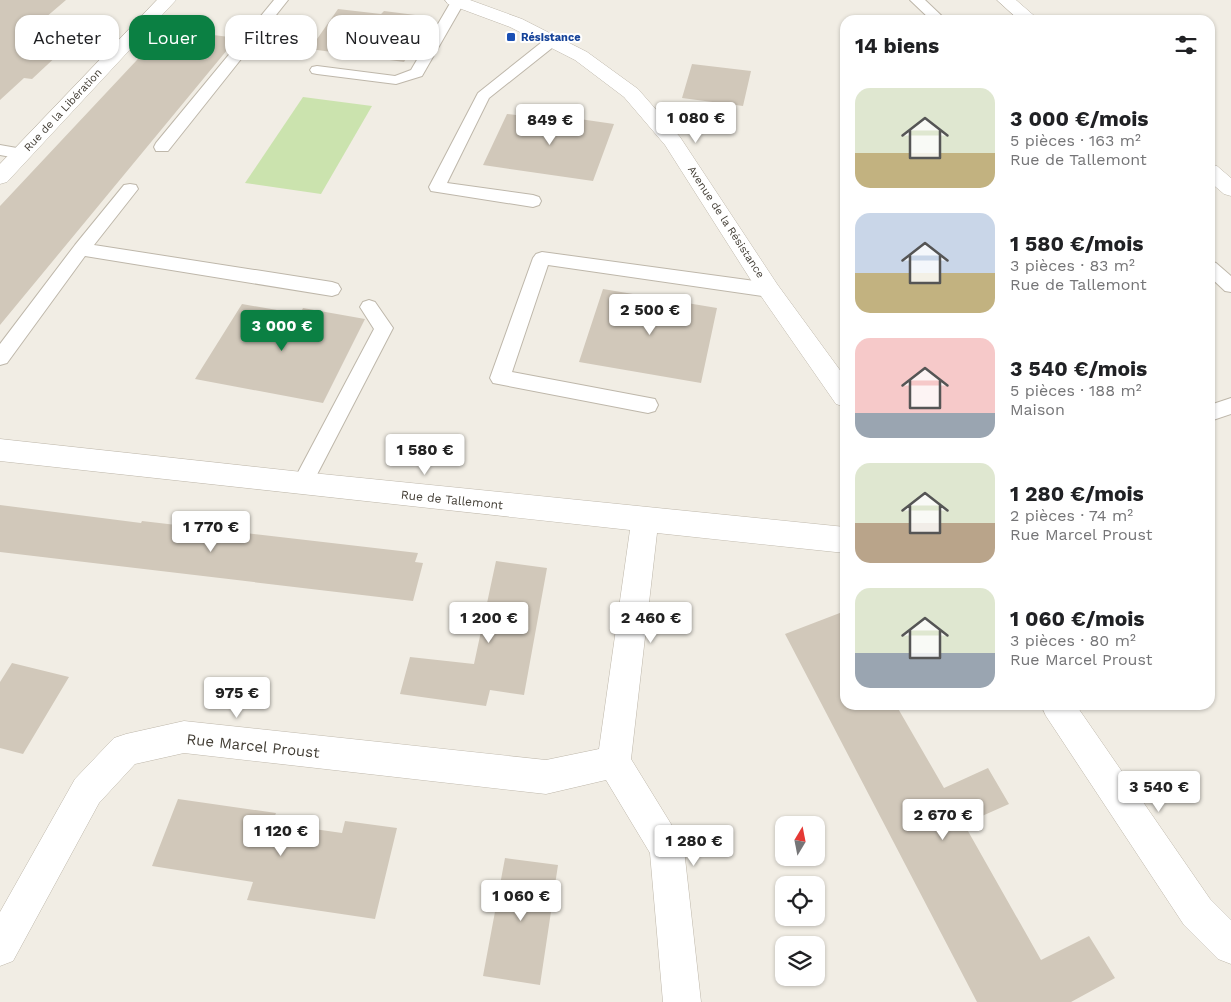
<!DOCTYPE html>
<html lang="fr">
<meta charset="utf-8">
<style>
:root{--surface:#fff;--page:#f6f6f6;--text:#202124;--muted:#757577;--accent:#0b8043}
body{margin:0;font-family:"Work Sans",sans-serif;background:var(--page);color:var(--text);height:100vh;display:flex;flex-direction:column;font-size:19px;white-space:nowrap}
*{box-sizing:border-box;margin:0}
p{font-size:16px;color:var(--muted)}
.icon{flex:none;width:28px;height:28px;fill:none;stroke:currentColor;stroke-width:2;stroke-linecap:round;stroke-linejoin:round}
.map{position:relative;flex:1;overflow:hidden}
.side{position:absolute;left:840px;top:15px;width:375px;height:695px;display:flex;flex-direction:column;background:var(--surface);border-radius:15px;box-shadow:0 1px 4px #0004}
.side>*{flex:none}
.banner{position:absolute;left:15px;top:15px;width:475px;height:45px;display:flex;gap:10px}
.needle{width:32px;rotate:10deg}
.fabs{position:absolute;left:775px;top:816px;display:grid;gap:10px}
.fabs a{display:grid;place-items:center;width:50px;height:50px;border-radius:10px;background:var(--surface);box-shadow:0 1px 4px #0004;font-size:25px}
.price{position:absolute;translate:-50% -42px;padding:0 11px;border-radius:5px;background:#fff;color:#222;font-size:16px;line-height:32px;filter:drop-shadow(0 1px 2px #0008)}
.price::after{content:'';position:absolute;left:50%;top:30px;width:15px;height:11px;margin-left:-8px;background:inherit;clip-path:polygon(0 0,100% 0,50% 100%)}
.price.active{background:var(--accent);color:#fff}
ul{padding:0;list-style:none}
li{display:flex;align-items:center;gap:15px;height:125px;padding:0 15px}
li span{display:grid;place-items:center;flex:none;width:140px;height:100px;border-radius:15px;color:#555}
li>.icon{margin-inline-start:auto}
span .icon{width:60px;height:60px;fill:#fffc;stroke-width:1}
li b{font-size:21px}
h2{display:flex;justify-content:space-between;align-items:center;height:60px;padding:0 15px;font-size:21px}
.pill{padding:0 18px;border-radius:15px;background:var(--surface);box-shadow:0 1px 4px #0004;font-size:18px;line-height:45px}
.pill.active{background:var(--accent);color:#fff}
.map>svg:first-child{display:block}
</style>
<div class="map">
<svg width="1231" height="1002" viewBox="0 0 1231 1002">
<rect width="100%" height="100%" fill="#f1ede4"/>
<path fill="#cbe3ae" d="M 303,97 L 372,106 L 321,194 L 245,183 Z"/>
<path fill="#d1c8ba" d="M 0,0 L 66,0 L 45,18 L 90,25 L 32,79 L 24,78 L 0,100 Z
M 338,9 L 381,14 L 384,11 L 423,16 L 421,19 L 429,20 L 404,62 L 310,49 Z
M 166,29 L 237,38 L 0,325 L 0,206 Z
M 692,64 L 751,71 L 743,106 L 682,98 Z
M 507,114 L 557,120 L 559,116 L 614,124 L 593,181 L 483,165 Z
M 603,289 L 717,308 L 701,383 L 579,362 Z
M 242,304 L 300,314 L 303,308 L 365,319 L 323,403 L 195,379 Z
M 0,505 L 141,523 L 142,521 L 418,553 L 415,562 L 423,563 L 413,601 L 0,552 Z
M 496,561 L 547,568 L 524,695 L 490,690 L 486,706 L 400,694 L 410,657 L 474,664 Z
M 845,611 L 845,705 L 896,705 L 944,788 L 988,768 L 1009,804 L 964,824 L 1041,960 L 1089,936 L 1115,978 L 1071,1002 L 977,1002 L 785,634 Z
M 12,663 L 69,677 L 23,754 L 0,748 L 0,682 Z
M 178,799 L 276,813 L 272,823 L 342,833 L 345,821 L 397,828 L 375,919 L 247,900 L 253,882 L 152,866 Z
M 505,858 L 558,865 L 540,985 L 483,976 Z"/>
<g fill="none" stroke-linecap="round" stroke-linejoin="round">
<g stroke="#beb7aa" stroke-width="2">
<path id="service" d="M 274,0 L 288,0 L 168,151 L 156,151 L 154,147 L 156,143 Z
M 452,0 L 465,1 L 422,76 L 396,84 L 317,74 L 312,73 L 310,70 L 312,67 L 317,66 L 395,76 L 411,70 Z
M 910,0 L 925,0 L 946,20 L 931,20 Z
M 552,37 L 559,41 L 557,44 L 489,98 L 447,183 L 533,195 L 539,197 L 541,201 L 539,205 L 533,207 L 431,191 L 429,187 L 478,93 L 547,38 Z
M 0,145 L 28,150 L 30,154 L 28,158 L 22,159 L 0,155 Z
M 130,184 L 136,185 L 138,189 L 94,245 L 332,282 L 338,284 L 341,289 L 338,294 L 332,296 L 85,256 L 7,363 L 0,365 L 0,344 L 75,245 L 124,185 Z
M 542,252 L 769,283 L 775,285 L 778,290 L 775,295 L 769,297 L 548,265 L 512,372 L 655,399 L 658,405 L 655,411 L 648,413 L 493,383 L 490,378 L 533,258 L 536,254 Z
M 1210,261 L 1216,263 L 1231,276 L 1231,292 L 1225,291 L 1210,277 Z
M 369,300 L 375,302 L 393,328 L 309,490 L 302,493 L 295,490 L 292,484 L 295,478 L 374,329 L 360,307 L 363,302 Z
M 1231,398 L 1231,414 L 1210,421 L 1210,405 Z"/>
</g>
<g stroke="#beb7aa" stroke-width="1">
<path id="minor" d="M 997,0 L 1016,0 L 1039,20 L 1019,20 Z
M 1210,164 L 1217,166 L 1231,178 L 1231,196 L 1224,194 L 1210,182 Z
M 0,439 L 302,472 L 845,527 L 845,553 L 657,533 L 631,759 L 679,837 L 684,849 L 701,1002 L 663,1002 L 650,853 L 606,780 L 546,794 L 184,753 L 135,764 L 99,803 L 13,961 L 0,966 L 0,912 L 75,779 L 114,738 L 126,734 L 184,721 L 546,760 L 599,749 L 630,530 L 0,461 Z"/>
</g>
<g stroke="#beb7aa" stroke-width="1">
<path id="tertiary" d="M 157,0 L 176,0 L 7,182 L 0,184 L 0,164 Z
M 445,0 L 470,0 L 522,19 L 587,52 L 638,89 L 680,137 L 777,284 L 845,377 L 845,407 L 836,404 L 761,296 L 665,145 L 624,97 L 575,60 L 510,27 L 448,4 Z
M 1041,705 L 1076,705 L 1210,899 L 1231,920 L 1231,964 L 1218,959 L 1184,925 L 1046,716 Z"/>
</g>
<use href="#service" fill="#fff" fill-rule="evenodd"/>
<use href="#minor" fill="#fff" fill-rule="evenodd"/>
<use href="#tertiary" fill="#fff" fill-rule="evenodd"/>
</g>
<rect fill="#1a4fb4" stroke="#fff" stroke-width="2" x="506" y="32" width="10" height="10" rx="2.5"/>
<g text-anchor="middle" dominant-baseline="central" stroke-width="4" stroke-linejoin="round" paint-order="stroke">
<g font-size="11" font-weight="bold" fill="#164399" stroke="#fff" text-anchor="start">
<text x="521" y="37">Résistance</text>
</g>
<g font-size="11" fill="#423d34" stroke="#fff">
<text transform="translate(63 110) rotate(-47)">Rue de la Libération</text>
<text transform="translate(726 222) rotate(57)">Avenue de la Résistance</text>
</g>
<g font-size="12" fill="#423d34" stroke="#fff">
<text transform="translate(452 500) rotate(6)">Rue de Tallemont</text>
</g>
<g font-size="15" fill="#423d34" stroke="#fff">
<text transform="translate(253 746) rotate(6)">Rue Marcel Proust</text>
</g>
</g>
</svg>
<div class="fabs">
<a><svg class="needle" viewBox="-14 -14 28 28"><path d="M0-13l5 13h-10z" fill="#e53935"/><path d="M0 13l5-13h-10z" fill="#757577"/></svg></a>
<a><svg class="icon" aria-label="locate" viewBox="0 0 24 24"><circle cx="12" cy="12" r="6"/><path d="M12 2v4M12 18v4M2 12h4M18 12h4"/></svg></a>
<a><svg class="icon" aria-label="layers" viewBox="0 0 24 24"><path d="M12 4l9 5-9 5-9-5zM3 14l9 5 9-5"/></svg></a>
</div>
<b class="price" style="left:696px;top:144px">1 080 €</b>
<b class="price" style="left:550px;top:146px">849 €</b>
<b class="price" style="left:650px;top:336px">2 500 €</b>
<b class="price active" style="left:282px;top:352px">3 000 €</b>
<b class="price" style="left:425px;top:476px">1 580 €</b>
<b class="price" style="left:211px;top:553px">1 770 €</b>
<b class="price" style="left:489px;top:644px">1 200 €</b>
<b class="price" style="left:651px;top:644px">2 460 €</b>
<b class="price" style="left:237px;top:719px">975 €</b>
<b class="price" style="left:1159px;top:813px">3 540 €</b>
<b class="price" style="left:943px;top:841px">2 670 €</b>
<b class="price" style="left:281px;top:857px">1 120 €</b>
<b class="price" style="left:694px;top:867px">1 280 €</b>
<b class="price" style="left:521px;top:922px">1 060 €</b>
<div class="banner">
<a class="pill">Acheter</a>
<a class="pill active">Louer</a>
<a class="pill">Filtres</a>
<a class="pill">Nouveau</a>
</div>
<section class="side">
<h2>14 biens<svg class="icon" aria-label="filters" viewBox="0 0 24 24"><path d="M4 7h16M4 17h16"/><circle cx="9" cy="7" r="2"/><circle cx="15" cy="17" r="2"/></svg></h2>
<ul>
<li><span style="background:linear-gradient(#dfe7d0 65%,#c2b280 0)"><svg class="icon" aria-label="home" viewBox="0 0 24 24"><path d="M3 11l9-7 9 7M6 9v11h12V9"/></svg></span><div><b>3 000 €/mois</b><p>5 pièces · 163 m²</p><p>Rue de Tallemont</p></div></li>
<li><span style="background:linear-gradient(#c9d6e8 60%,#c2b280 0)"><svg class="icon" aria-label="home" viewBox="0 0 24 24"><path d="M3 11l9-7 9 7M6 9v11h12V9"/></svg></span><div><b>1 580 €/mois</b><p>3 pièces · 83 m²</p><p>Rue de Tallemont</p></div></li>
<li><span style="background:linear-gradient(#f6c9c9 75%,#9aa5b1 0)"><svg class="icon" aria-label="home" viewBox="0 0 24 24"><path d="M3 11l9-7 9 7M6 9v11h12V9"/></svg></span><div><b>3 540 €/mois</b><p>5 pièces · 188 m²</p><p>Maison</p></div></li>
<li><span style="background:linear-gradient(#dfe7d0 60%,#b9a48a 0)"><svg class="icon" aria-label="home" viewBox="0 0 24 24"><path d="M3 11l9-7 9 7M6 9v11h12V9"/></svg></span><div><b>1 280 €/mois</b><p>2 pièces · 74 m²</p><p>Rue Marcel Proust</p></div></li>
<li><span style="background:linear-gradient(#dfe7d0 65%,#9aa5b1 0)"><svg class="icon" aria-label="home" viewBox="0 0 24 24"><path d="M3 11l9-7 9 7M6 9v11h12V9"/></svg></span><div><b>1 060 €/mois</b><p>3 pièces · 80 m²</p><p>Rue Marcel Proust</p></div></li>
</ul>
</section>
</div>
